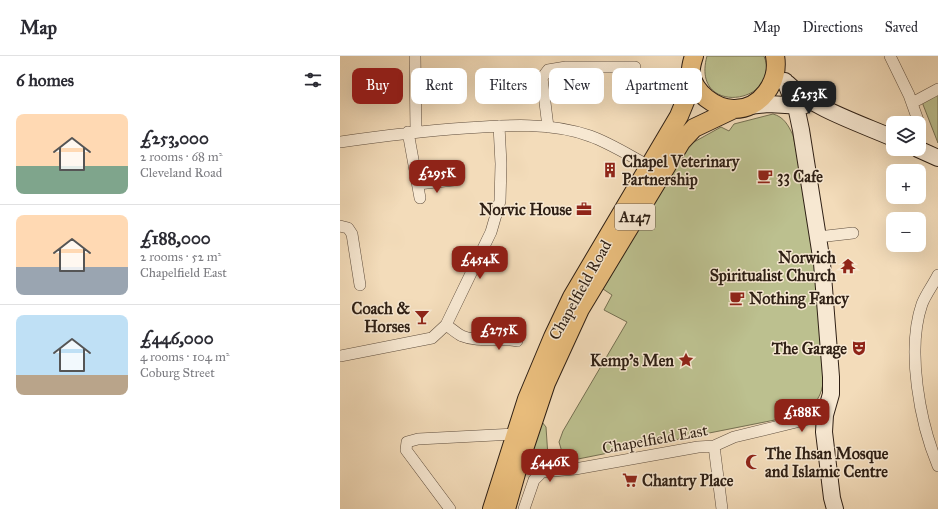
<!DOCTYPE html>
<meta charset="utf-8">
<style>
:root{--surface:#fff;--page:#f7f7f7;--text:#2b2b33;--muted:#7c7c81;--line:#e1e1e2;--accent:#8f2418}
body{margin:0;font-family:"IM FELL Great Primer",serif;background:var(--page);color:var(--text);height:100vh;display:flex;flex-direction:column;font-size:15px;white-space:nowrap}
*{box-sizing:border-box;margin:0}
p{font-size:13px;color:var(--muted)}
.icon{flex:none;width:22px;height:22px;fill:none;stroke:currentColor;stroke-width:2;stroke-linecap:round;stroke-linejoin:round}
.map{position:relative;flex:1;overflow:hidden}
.sheet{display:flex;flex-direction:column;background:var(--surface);width:340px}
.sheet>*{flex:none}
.hud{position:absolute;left:12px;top:12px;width:380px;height:36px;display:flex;gap:8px}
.tools{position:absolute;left:546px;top:60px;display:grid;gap:8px}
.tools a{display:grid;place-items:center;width:40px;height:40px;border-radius:8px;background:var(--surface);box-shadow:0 4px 16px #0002;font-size:20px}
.price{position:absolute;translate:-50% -34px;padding:0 9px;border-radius:8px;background:var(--accent);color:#fff;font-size:13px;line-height:26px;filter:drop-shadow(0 1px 2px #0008)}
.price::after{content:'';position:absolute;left:50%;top:24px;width:12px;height:9px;margin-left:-6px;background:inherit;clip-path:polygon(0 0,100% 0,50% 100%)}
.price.on{background:#222;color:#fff}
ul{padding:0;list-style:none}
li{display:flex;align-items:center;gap:12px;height:100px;padding:0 16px}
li+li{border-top:1px solid var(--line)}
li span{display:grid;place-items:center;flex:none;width:112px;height:80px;border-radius:8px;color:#555}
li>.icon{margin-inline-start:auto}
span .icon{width:48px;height:48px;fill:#fffc;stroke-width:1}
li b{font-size:17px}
h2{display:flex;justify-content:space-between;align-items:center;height:48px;padding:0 16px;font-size:17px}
.chip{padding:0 14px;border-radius:8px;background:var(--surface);box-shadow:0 4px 16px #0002;font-size:14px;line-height:36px}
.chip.on{background:var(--accent);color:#fff}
header{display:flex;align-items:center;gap:24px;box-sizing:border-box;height:56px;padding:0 20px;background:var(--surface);border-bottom:1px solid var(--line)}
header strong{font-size:19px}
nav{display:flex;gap:22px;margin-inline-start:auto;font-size:14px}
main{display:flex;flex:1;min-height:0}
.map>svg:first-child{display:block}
</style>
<header>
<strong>Map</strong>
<nav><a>Map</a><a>Directions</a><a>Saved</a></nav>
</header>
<main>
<section class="sheet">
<h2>6 homes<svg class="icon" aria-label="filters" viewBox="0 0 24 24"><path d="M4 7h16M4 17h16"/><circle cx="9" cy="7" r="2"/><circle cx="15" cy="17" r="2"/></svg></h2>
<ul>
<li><span style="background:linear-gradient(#ffd9b3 65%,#7fa58c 0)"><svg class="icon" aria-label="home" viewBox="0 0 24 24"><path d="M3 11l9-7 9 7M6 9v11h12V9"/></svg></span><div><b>£253,000</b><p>2 rooms · 68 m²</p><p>Cleveland Road</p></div></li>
<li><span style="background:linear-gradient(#ffd9b3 65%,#9aa5b1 0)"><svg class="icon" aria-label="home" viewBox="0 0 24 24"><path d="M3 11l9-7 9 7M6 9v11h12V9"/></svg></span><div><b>£188,000</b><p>2 rooms · 52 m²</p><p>Chapelfield East</p></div></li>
<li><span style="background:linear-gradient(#bfe0f5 75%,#b9a48a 0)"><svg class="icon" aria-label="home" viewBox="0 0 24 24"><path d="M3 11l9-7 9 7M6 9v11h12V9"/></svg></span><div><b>£446,000</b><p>4 rooms · 104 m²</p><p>Coburg Street</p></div></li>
</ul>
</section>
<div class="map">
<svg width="598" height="453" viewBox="0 0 598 453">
<rect width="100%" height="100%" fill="#f3dcba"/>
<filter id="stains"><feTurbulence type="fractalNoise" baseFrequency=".005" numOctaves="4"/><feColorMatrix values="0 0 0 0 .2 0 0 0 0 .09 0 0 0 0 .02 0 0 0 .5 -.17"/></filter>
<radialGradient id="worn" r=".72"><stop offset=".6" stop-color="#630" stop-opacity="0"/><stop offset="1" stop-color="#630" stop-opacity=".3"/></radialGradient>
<path fill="#bcc08f" stroke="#757052" d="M 367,0 L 424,0 C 443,48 350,62 367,0 Z
M 598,36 L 598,87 L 582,46 Z
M 433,58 C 444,61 448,69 453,79 L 473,176 L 483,323 C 483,344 469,356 450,361 L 238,403 L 222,396 L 219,386 L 223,375 L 287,266 L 264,254 L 272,239 L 263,233 L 351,83 L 354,86 L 381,71 L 389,75 L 394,68 Z
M 202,366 L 206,371 L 208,401 L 198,413 L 187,413 Z"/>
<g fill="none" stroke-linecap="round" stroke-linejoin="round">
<g stroke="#5f4e3e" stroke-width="12">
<path id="street" d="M 75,0 L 76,76
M 550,0 L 569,39 L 579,67
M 572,47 L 598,33
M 208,71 L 202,22 L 208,14 L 226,11 L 295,11
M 68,76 L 80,142
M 0,86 C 42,80 84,75 126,72 C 167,69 211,66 250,80 C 270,87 290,100 309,110
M 78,128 L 114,124
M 0,170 L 8,172 L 12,178 L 20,229
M 478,181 L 513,177
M 598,219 C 593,229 586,238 582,248 C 566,294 580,367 598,410
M 106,269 C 111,272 116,277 122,280 C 139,287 159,281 177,285
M 0,300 L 92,282 L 106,269 L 151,176 L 160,145 L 161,108 L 159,70
M 374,390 L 382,453
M 110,453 L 66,394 L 67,386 L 78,383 L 175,378
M 184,453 L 194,424 L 202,416 L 235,413 L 358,391 L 374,390 L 394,381 L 485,359"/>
</g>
<g stroke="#2e1f14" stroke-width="18">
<path id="secondary" d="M 445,25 L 457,55 L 461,74 L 482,207 L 491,321 L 491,338 L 485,359 L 484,376 L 492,442 L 495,453
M 447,27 C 470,51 521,68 553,82
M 408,50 L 428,48 L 463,50
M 578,93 L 598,102"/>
</g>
<g stroke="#2e1f14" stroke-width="20">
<path id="primary" d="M 354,0 C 352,6 350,12 351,18 C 354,37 375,52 393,53 C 421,54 440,25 435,0
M 152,453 L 187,343 L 213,281 L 232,241 L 339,60 L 353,26
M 166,453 L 177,414 L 206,327 L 240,253 L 341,86 L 354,72 L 394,53"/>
</g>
<use href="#street" stroke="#f7e8d2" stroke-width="11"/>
<use href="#secondary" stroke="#f7e8d2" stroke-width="16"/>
<use href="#primary" stroke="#eabe7d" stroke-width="18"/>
</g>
<defs>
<g id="building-bare" transform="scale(1.2)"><path d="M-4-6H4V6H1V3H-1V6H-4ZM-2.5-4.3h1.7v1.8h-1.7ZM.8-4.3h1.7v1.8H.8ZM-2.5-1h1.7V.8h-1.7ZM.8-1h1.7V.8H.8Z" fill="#8f2418" stroke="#f7e8d2" stroke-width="2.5" paint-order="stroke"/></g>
<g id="cafe-bare" transform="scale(1.2)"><path d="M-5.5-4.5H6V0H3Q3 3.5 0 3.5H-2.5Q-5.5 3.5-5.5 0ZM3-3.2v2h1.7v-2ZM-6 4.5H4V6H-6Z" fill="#8f2418" stroke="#f7e8d2" stroke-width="2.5" paint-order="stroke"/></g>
<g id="office-bare" transform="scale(1.2)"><path d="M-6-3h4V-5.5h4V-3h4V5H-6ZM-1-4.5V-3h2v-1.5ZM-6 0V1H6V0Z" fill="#8f2418" stroke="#f7e8d2" stroke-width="2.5" paint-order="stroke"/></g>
<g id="temple-bare" transform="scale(1.2)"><path d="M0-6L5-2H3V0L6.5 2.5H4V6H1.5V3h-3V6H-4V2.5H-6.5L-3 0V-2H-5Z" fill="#8f2418" stroke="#f7e8d2" stroke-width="2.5" paint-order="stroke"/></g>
<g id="bar-bare" transform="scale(1.2)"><path d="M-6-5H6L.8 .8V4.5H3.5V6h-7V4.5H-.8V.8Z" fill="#8f2418" stroke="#f7e8d2" stroke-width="2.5" paint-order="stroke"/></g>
<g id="theatre-bare" transform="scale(1.2)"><path d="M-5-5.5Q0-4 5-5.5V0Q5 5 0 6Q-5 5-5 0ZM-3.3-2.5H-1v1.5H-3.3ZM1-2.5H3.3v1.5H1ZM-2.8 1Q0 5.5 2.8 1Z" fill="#8f2418" stroke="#f7e8d2" stroke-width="2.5" paint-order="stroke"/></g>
<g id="sight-bare" transform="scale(1.2)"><path d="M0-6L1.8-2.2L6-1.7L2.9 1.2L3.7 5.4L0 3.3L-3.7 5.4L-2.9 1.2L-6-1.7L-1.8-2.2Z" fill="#8f2418" stroke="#f7e8d2" stroke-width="2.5" paint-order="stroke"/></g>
<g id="mosque-bare" transform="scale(1.2)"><path d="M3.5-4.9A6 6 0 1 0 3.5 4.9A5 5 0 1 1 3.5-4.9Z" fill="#8f2418" stroke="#f7e8d2" stroke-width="2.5" paint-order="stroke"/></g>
<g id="supermarket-bare" transform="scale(1.2)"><path d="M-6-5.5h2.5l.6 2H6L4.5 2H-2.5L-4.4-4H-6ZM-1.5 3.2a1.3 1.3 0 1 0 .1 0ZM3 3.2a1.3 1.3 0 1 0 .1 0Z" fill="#8f2418" stroke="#f7e8d2" stroke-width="2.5" paint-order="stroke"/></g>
</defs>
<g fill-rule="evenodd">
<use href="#building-bare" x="270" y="114"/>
<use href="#cafe-bare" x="425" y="120"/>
<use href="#office-bare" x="244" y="153"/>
<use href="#temple-bare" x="508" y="210"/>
<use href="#cafe-bare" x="397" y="242"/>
<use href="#bar-bare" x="82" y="261"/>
<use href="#theatre-bare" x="519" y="292"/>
<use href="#sight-bare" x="346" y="304"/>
<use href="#mosque-bare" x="413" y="406"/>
<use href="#supermarket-bare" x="290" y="424"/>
</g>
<g text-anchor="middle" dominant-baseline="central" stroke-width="3" stroke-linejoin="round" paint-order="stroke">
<rect fill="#f7e8d2" stroke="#6a5b4d" stroke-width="1" x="275" y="148" width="40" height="26" rx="3"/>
<g font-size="15" font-weight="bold" fill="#2e1f14">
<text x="295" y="161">A147</text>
</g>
<g font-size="16" font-weight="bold" fill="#2e1f14" stroke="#f7e8d2" text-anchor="start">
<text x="282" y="105">Chapel Veterinary<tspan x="282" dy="18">Partnership</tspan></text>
<text x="437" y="120">33 Cafe</text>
<text x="232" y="153" text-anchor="end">Norvic House</text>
<text x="496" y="201" text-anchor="end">Norwich<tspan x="496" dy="18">Spiritualist Church</tspan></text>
<text x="409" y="242">Nothing Fancy</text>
<text x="70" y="252" text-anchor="end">Coach &amp;<tspan x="70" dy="18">Horses</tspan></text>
<text x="507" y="292" text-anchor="end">The Garage</text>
<text x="334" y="304" text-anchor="end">Kemp's Men</text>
<text x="425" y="397">The Ihsan Mosque<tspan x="425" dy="18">and Islamic Centre</tspan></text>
<text x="302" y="424">Chantry Place</text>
</g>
<g font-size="16" fill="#2e1f14" stroke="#f7e8d2">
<text transform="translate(240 234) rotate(-61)">Chapelfield Road</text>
<text transform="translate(315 383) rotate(-10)">Chapelfield East</text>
</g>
</g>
<rect width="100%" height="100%" filter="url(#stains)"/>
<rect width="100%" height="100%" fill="url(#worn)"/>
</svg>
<div class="tools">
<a><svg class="icon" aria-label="layers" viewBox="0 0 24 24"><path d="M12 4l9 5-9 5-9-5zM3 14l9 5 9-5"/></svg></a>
<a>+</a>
<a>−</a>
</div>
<b class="price on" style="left:469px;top:59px">£253K</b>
<b class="price" style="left:97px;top:138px">£295K</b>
<b class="price" style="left:140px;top:224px">£454K</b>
<b class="price" style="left:159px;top:295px">£275K</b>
<b class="price" style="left:462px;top:377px">£188K</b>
<b class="price" style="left:210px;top:427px">£446K</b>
<div class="hud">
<a class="chip on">Buy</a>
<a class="chip">Rent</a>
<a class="chip">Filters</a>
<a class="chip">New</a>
<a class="chip">Apartment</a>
</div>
</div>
</main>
